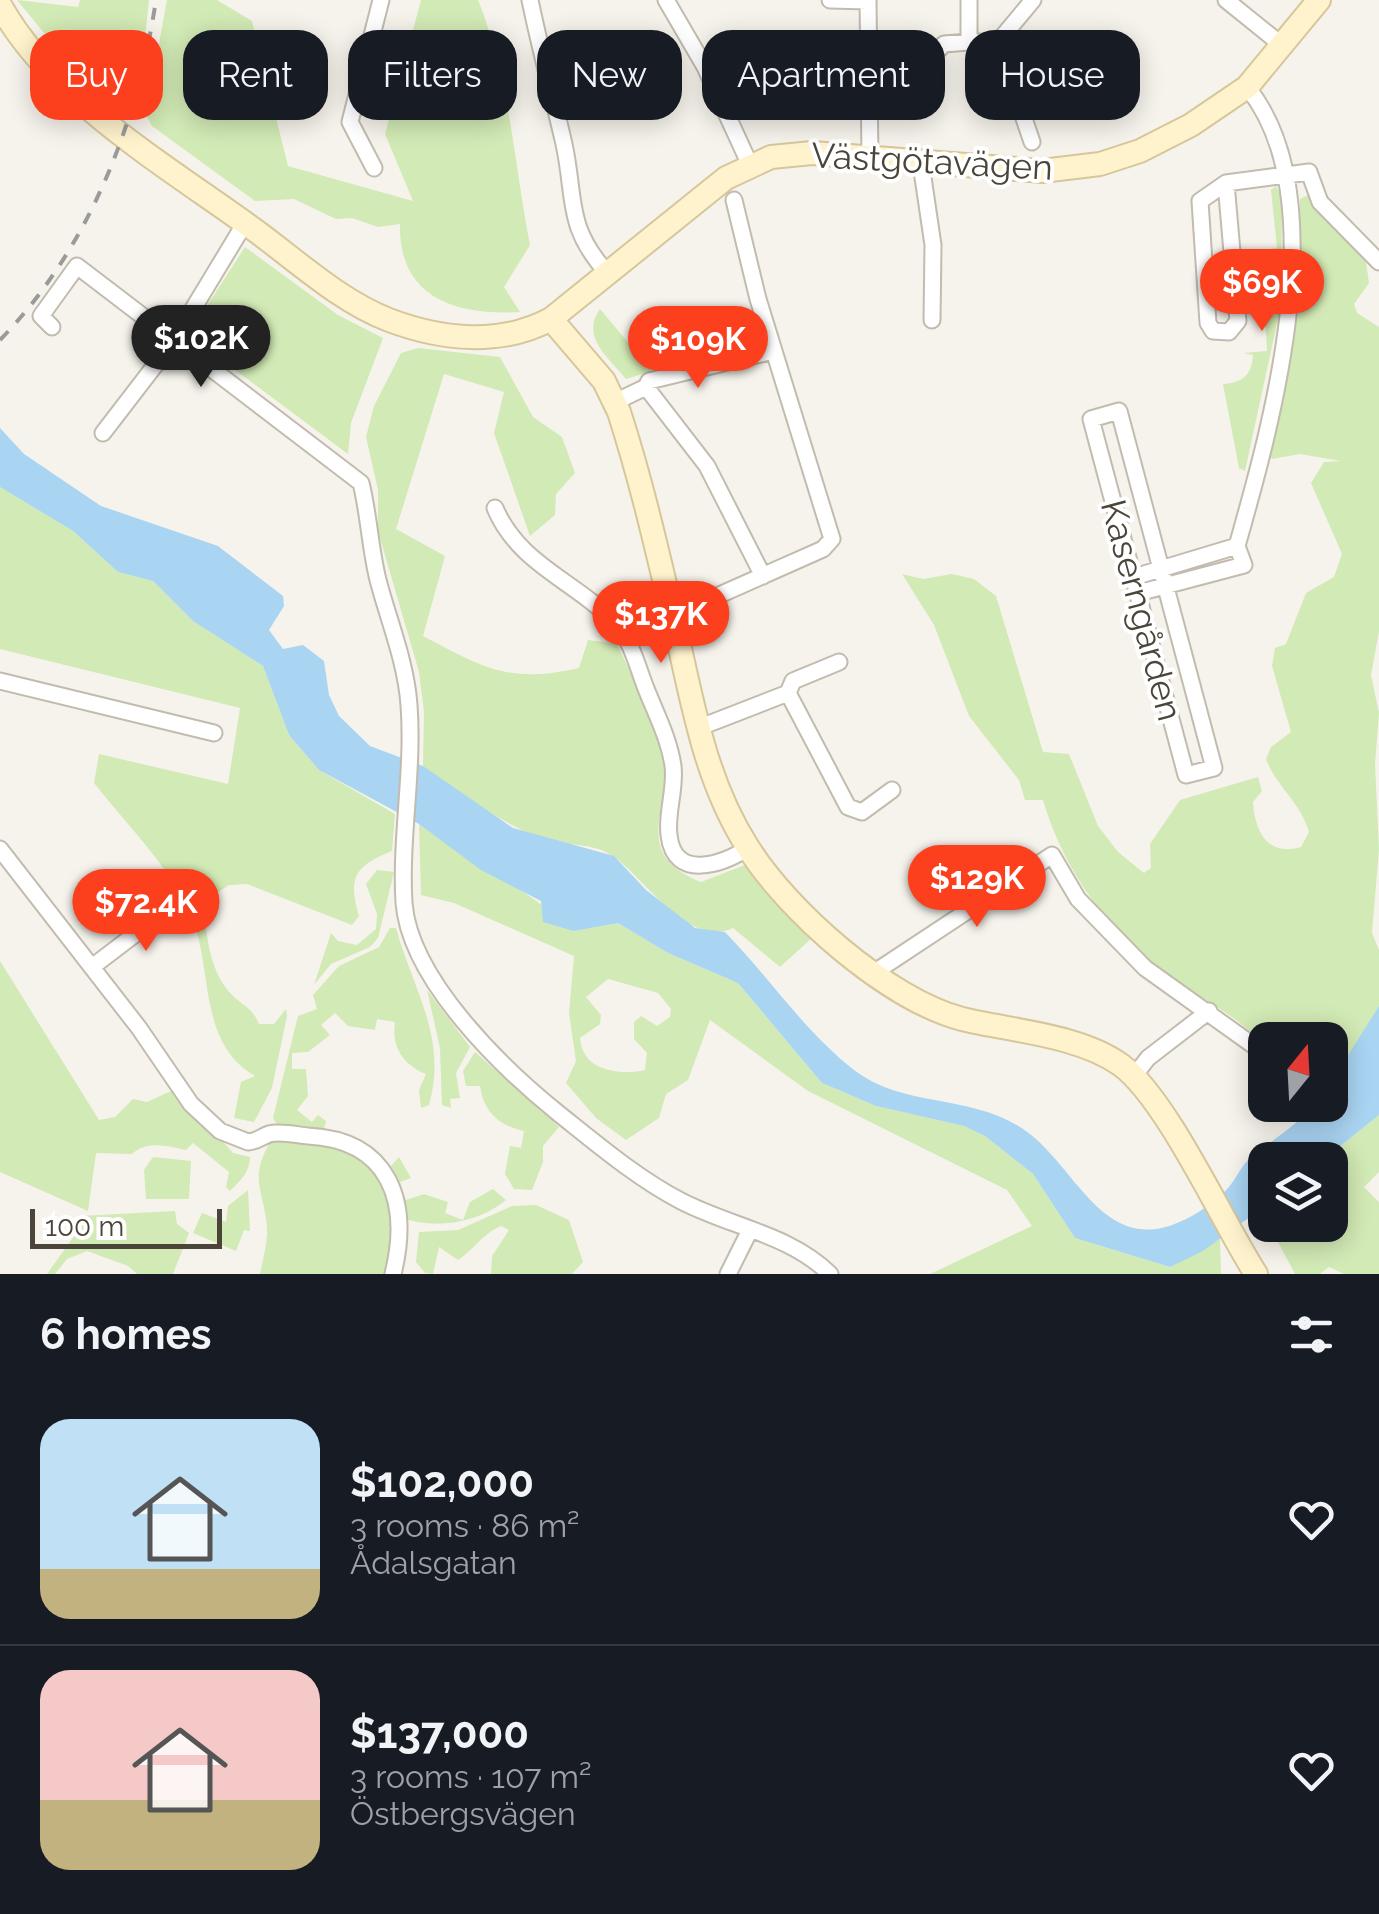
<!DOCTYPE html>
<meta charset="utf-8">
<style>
:root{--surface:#171b24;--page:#242831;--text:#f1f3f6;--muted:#9ea1a6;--line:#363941;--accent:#fc3f1d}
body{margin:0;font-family:Raleway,sans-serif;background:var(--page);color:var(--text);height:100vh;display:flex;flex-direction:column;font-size:38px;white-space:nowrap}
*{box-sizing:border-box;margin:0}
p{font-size:32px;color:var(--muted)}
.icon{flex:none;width:55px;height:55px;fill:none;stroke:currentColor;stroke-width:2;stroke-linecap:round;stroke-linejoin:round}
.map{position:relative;height:1274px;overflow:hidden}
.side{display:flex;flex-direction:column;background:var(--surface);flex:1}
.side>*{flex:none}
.top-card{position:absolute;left:30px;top:30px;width:1320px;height:90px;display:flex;gap:20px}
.needle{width:65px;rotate:18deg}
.controls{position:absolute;left:1248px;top:1022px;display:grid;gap:20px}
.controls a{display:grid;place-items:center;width:100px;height:100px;border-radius:20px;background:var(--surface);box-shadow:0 5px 25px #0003;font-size:50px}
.scale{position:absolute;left:30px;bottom:25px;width:192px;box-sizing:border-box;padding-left:10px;border:5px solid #4b4439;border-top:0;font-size:28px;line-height:35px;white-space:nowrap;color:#4b4439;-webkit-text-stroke:8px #fff;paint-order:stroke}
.price{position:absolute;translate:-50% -85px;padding:0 22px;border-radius:35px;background:var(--accent);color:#fff;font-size:32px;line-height:65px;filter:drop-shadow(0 2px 5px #0008)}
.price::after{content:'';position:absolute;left:50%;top:60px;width:30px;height:22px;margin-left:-15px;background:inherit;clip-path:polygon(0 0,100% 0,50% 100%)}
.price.current{background:#222;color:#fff}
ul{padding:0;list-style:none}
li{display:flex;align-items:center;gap:30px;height:250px;padding:0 40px}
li+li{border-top:2px solid var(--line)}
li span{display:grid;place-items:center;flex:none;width:280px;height:200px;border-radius:30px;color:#555}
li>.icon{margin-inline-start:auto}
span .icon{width:120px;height:120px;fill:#fffc;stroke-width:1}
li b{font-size:42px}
h2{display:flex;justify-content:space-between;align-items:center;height:120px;padding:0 40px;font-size:42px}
.pill{padding:0 35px;border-radius:30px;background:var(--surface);box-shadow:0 5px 25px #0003;font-size:35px;line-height:90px}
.pill.current{background:var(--accent);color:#fff}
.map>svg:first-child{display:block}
</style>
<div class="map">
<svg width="1379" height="1274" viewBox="0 0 1379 1274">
<rect width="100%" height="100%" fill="#f6f3ec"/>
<path fill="#d2eab5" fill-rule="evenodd" d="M 17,0 L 78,7 L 80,0 L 149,0 L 145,38 L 119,110 L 58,50 Z
M 167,0 L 217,0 L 252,21 L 288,166 L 413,201 L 385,134 L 421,0 L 478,0 C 510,79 514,163 530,245 L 504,287 L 520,312 C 455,316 398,297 400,224 L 378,227 L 352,218 L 336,219 L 294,199 L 255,201 L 152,126 L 146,115 Z
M 1276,186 L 1282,198 L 1281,305 L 1245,471 L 1239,468 L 1223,384 C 1242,383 1252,375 1253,355 L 1243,353 L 1267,351 L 1261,250 L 1277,248 L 1271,190 Z
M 1308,195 L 1366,262 L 1369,283 L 1354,304 L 1357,313 L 1379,327 L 1379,631 L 1371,675 L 1379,713 L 1375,764 L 1379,849 L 1372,933 L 1379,950 L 1379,1017 L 1330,1084 L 1330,1040 L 1265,1040 L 1265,1046 C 1234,1011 1188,993 1153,964 C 1100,920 1062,865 1043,800 L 1025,800 L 1019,780 L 969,716 L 934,625 L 902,574 L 923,579 L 952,574 L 974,579 L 996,596 L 1043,752 L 1069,754 L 1098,826 L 1118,852 L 1144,873 L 1151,868 L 1150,844 L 1180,800 L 1258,777 L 1262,791 L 1253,802 C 1255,831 1267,857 1301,847 L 1309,832 C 1300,801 1277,788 1266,759 L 1271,747 L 1291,732 L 1272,666 L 1275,648 L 1286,644 L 1306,593 L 1334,577 L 1342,554 L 1311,483 L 1324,462 L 1341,461 L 1300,454 L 1272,459 L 1269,456 L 1300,306 L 1300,199 Z
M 245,247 L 338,315 L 383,338 L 351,423 L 348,454 L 188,335 Z
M 600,309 L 652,371 L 626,379 C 609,358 580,337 600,309 Z
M 418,348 L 500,357 L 533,417 L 562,437 L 575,473 L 556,494 L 555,515 L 530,536 L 494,433 L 504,392 L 444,374 L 396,529 L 445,556 L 423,636 C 484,668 509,684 579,668 L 588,640 L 617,644 C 631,675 658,722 664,754 C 673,809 628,853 701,882 L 745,865 L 813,937 L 780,967 L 733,928 C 688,949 645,878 614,857 C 596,844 574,845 555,843 C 529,839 441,785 423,766 L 424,712 L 419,672 L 378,531 L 378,490 L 366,437 L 374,406 L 401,353 Z
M 0,487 L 73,531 L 118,572 L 153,581 L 193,621 L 263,666 L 289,735 L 319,770 L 395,814 L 392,851 C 354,866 348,878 359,916 L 352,925 L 247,884 L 229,885 L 204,901 C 206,932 208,970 232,995 C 243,1006 252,1007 259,1024 L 274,1024 L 286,1009 L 287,1016 L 272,1088 L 254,1122 L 234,1118 L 241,1082 L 255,1076 C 203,1046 211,983 197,933 C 182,878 129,828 94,783 L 99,754 L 228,784 L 240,708 L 0,649 Z
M 419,824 C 470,863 527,888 574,931 L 618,923 L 668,953 L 738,983 L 822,1083 L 876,1106 L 964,1126 L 985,1136 L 1033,1174 L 1075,1238 L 1170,1267 L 1220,1239 L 1221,1274 L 930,1274 L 1032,1226 L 1007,1190 L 808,1091 L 710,1020 L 688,1080 L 666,1094 L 659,1118 L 626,1140 L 596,1118 L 566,1083 L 576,1061 L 569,1013 L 574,956 L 454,903 L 421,895 ZM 608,979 L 658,993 L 671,1009 L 670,1017 L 657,1026 L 641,1016 L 634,1022 L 634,1039 L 647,1053 L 645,1070 C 618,1076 582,1070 580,1038 L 600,1024 L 601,1015 L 586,997 Z
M 377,870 L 394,872 L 378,938 L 370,947 L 331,964 L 314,985 L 331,933 L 338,941 L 357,945 L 376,929 L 377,914 L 366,884 Z
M 390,928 L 396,928 C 413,990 448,1038 429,1105 L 421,1108 L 419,1090 L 426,1074 C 403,1065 391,1046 395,1022 L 377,1019 L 375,1030 L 348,1026 L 335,1013 L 321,1025 L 330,1035 L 308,1052 L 292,1053 L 292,1069 L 306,1069 L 308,1096 L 297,1110 L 312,1122 L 318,1115 L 326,1121 L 324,1129 L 278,1126 L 273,1118 L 298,1016 L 317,1009 L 313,995 L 339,966 L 379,947 Z
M 0,961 L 99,1120 L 115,1117 L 133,1099 L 147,1102 L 171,1091 C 186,1118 215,1129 233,1153 L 250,1157 C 250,1172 240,1181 230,1191 L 226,1187 L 229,1172 L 193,1143 L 186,1150 C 167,1146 147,1140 132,1154 L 96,1153 L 88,1211 L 0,1172 Z
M 427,990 L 470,1047 L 456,1073 L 460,1098 L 450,1099 L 451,1108 L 442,1105 L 440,1048 Z
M 475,1052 L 559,1127 L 543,1146 L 543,1162 L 532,1190 L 514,1189 L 505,1174 L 510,1146 L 521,1148 L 524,1131 C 499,1126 483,1111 480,1086 L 466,1086 L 463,1071 Z
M 1379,1115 L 1379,1172 L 1364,1187 L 1379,1202 L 1379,1274 L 1344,1274 L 1329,1267 L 1320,1274 L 1295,1274 L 1269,1225 L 1330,1225 L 1330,1160 L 1323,1160 Z
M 332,1141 C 386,1162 402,1221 386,1274 L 260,1274 C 263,1259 268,1241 267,1226 C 263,1189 249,1179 270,1142 Z
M 153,1157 L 191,1161 L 189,1199 L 146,1199 L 144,1170 Z
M 399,1157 L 411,1178 L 400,1182 L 406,1200 L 424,1194 L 448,1202 L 445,1213 L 463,1220 L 470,1202 L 493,1189 L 506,1200 C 478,1223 438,1229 405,1219 L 390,1167 Z
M 248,1190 L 250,1231 L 244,1230 L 236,1251 L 193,1233 L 202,1213 L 226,1222 L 228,1206 Z
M 536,1205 L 569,1220 L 583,1262 L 572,1274 L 491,1274 L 492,1256 L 509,1230 L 501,1226 C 481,1235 475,1249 458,1260 L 439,1247 L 433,1274 L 425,1273 L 416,1262 L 419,1232 L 458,1230 L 512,1206 Z
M 175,1211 L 177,1224 L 189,1233 L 173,1274 L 137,1274 L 128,1266 L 87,1251 L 67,1259 L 55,1274 L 47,1274 L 77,1232 L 80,1216 Z"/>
<path fill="#a9d4f2" d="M 0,428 L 24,454 L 101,506 L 218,546 L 283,596 L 284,606 L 269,630 L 283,649 L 303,645 L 324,661 L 329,695 L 339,716 L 370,746 L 423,766 L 513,828 L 614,856 L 646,890 L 695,928 L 725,932 C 769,977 803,1030 854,1070 C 903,1108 972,1094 1023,1129 C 1070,1160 1096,1237 1156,1229 C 1180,1226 1212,1206 1228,1188 C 1236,1179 1241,1166 1250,1158 C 1273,1139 1294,1128 1314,1105 L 1330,1105 L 1330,1084 L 1379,1006 L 1379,1115 L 1323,1160 L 1265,1160 L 1265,1206 L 1203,1251 L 1170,1267 L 1075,1238 L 1033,1174 L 985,1136 L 964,1126 L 876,1106 L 822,1083 L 738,983 L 668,953 L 618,923 L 574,931 L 543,922 L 541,901 L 481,870 L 419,824 L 319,770 L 289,735 L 263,666 L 193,621 L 153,581 L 118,572 L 73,531 L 0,487 Z"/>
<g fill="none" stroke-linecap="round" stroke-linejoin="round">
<path stroke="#a9d4f2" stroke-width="22" d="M 679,938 L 731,963 L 746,976"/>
<g stroke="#c2bbae" stroke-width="19">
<path id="street" d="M 530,0 C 540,49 553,96 564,144 C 576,200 565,226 608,274
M 666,0 L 705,67 L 750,165
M 830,0 L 868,1
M 868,0 L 870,158
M 969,0 L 969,42 L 998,42
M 1226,0 L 1283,46
M 871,101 L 901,90 L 944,44 L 969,42
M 1032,142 L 998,42 L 1033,0
M 921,164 L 933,245 L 932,320
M 374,168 L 350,122 L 381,0
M 1226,183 L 1238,321 L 1229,332 L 1213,331 L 1208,323 L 1200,201 L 1226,183 L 1309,172 L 1320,202 L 1379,262
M 52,327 L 41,316 L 77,266 L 361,483 C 369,515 370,548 378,580 C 389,622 406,662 409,705 C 414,771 400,837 404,903 C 410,979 501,1067 558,1113 C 597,1144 637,1178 681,1201 C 731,1227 789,1234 830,1274
M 646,387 L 707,466 L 763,576
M 615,402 L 646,387 L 649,381 L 773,351
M 1119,411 L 1214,768 L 1186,775 L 1091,419 Z
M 103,433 L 173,342 L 245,223
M 495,508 C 519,565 576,581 616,624 C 631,640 637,665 645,686 C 655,712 669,738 673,766 C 676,789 666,813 669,835 C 674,882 723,864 748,848
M 1134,577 L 1237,546
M 1138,593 L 1244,565 L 1237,546 C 1272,423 1336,196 1247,87
M 672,616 L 823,549 L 832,539 L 758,299 L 734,200
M 0,681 L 214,733
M 788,693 L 793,681 L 839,662
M 698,728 L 788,693 L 848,807 L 862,812 L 892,790
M 0,849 L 139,1028 L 191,1104 L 220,1131 L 248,1142 C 258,1141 261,1137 269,1134 C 280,1131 297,1135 308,1136 C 389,1140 411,1201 393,1274
M 92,967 L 172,906
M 875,972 L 1052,855 L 1078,899 L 1145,968 L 1261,1051
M 1134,1076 L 1148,1058 L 1209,1011
M 728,1274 L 750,1230"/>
</g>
<g stroke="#d6c79b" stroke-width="26">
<path id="secondary" d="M 0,5 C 53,101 170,168 256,231 C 298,262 340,301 389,320 C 442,340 501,346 551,319 L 726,178 L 771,157 L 812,153 L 1042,171 L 1100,164 L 1140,151 L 1191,125 L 1247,87 L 1319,0
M 551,319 L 604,381 L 619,412 C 643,486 660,563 678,639 C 694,711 707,783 747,846 C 787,911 887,999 962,1019 C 1012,1031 1079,1035 1121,1065 C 1167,1099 1222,1221 1256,1274"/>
</g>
<use href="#street" stroke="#fff" stroke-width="15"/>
<use href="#secondary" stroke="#fff3cd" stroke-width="22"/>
<path stroke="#9a9a9a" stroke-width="4" stroke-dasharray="12 12" stroke-linecap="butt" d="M 0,340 C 89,248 137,125 156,0"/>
</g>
<g text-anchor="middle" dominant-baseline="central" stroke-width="8" stroke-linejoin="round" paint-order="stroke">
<g font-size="35" fill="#4b4439" stroke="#fff">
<text transform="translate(932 161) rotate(3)">Västgötavägen</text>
<text transform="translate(1142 610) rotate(75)">Kaserngården</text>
</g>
</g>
</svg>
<div class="controls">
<a><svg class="needle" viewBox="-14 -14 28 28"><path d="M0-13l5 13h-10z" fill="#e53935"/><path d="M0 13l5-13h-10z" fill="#9ea1a6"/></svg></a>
<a><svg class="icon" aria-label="layers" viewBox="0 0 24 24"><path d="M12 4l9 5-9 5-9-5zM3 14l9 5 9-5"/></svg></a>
</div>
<div class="scale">100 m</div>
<b class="price" style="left:1262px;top:334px">$69K</b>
<b class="price current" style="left:201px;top:390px">$102K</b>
<b class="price" style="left:698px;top:391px">$109K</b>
<b class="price" style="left:661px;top:666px">$137K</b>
<b class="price" style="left:977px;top:930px">$129K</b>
<b class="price" style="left:146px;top:954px">$72.4K</b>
<div class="top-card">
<a class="pill current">Buy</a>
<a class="pill">Rent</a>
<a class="pill">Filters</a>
<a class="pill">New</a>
<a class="pill">Apartment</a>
<a class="pill">House</a>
</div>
</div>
<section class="side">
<h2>6 homes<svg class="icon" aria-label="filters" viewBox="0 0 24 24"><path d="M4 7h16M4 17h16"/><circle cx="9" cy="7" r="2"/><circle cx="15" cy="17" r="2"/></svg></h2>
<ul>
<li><span style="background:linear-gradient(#bfe0f5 75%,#c2b280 0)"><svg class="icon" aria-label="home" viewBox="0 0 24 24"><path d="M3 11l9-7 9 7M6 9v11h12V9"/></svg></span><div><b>$102,000</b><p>3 rooms · 86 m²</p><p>Ådalsgatan</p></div><svg class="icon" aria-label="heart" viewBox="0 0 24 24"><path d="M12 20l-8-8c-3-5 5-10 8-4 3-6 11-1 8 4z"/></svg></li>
<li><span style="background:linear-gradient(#f6c9c9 65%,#c2b280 0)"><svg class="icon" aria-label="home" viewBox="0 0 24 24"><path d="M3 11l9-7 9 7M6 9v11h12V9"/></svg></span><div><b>$137,000</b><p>3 rooms · 107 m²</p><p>Östbergsvägen</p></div><svg class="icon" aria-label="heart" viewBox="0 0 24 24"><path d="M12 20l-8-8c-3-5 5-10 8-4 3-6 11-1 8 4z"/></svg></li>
</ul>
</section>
